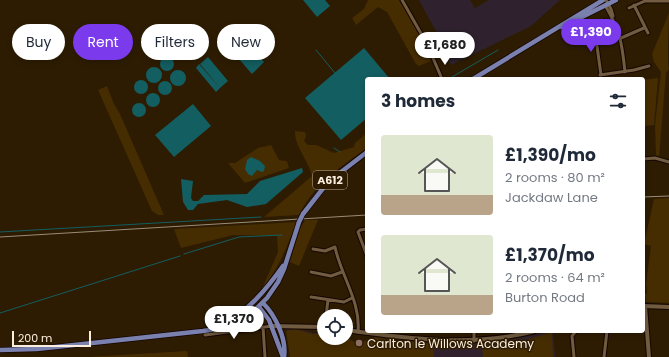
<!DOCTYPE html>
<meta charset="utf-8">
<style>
:root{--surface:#fff;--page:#f2f2f3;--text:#1f2937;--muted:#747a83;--accent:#7c3aed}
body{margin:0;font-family:Poppins,sans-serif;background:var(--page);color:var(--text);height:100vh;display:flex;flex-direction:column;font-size:15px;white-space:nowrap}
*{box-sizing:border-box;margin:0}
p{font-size:13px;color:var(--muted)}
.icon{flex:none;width:22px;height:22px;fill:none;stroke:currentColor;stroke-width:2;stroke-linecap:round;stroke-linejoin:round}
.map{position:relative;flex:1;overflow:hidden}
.sheet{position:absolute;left:365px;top:77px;width:280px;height:256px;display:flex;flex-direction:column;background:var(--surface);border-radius:4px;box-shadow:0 2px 6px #0003}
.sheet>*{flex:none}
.top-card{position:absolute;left:12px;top:24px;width:293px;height:36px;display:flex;gap:8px}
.fabs{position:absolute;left:317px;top:309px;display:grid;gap:8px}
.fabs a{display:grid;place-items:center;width:36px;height:36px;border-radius:50%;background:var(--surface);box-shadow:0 2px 6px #0003;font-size:20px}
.scale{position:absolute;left:12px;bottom:10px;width:79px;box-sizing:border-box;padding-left:4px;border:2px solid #faeedf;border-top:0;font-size:11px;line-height:14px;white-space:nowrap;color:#faeedf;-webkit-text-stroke:3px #2d1c02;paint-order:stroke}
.price{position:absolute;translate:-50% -34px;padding:0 9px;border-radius:14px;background:#fff;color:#222;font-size:13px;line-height:26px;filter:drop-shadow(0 1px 2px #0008)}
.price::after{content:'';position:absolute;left:50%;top:24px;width:12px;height:9px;margin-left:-6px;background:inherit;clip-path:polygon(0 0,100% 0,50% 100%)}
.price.on{background:var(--accent);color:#fff}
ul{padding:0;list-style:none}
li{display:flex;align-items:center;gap:12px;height:100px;padding:0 16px}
li span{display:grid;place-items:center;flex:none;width:112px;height:80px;border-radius:4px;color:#555}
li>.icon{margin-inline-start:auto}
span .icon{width:48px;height:48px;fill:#fffc;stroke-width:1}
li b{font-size:17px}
h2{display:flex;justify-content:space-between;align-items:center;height:48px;padding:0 16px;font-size:17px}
.pill{padding:0 14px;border-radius:18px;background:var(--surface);box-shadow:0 2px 6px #0003;font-size:14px;line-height:36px}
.pill.on{background:var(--accent);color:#fff}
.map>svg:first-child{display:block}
</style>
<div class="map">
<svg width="669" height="357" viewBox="0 0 669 357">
<rect width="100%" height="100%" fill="#2d1c02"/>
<path fill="#2f222e" d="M 419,0 L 470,0 L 475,8 L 489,0 L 560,0 L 531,26 L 451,65 L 445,55 L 437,58 L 428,38 L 437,33 Z"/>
<path fill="#30212d" d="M 295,328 L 313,333 L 324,333 L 324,338 L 346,337 L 355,342 L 362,342 L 375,337 L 455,345 L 504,341 L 553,331 L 555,357 L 294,357 L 291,339 L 286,329 Z"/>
<path fill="#462c01" d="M 368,0 L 399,0 L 424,42 L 431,61 L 419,66 L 416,64 L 387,12 L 378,7 L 356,25 L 352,18 L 364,9 Z
M 669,13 C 669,21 667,66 669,69 L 666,73 L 659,157 L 656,155 L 655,125 L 661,72 L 654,62 L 652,54 Z
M 658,78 L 654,125 L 643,126 L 643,80 Z
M 107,86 L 114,104 L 120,114 L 164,215 L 158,215 L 152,211 L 98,90 Z
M 295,131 L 305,132 L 306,136 L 304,141 L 308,145 L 316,145 L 334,153 L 354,147 L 355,143 L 367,133 L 367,148 C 340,167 314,184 299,215 L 264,217 L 312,176 C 309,161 294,146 295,131 Z
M 271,145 L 279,160 L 287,161 L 289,168 L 245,183 L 228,163 L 235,163 L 258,148 Z
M 669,198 L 669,303 L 646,302 L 645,294 L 647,293 L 646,284 L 651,246 L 644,244 L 654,199 Z
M 305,220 L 318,220 L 299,266 L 290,262 L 300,229 Z
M 297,222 C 286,247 280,267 262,289 L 278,252 L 277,236 L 233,235 L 181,248 L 174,229 Z
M 295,329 L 313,334 L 324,333 L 324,338 L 346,338 L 355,342 L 363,342 L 375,337 L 433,344 L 434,357 L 290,357 L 286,331 Z
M 552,332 L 553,357 L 483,357 L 482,345 L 509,345 Z
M 187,351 L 188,357 L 88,357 Z"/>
<path fill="#135e61" d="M 303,0 L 325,0 L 330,6 L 317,17 Z
M 238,32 L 264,62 L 252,74 L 225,43 Z
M 364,48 L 390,79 L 367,79 L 367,118 L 341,140 L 305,98 Z
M160 64a7 7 0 1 1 14 0a7 7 0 1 1-14 0Z
M 208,57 L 228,81 L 220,88 L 200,64 Z
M 199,64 L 220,88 L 216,92 L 196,68 Z
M146 75a8 8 0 1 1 16 0a8 8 0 1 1-16 0Z
M170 78a8 8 0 1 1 16 0a8 8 0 1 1-16 0Z
M134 87a7 7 0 1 1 14 0a7 7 0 1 1-14 0Z
M158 88a7 7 0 1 1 14 0a7 7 0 1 1-14 0Z
M146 100a7 7 0 1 1 14 0a7 7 0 1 1-14 0Z
M132 110a7 7 0 1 1 14 0a7 7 0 1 1-14 0Z
M 193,104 L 211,126 L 174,157 L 155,135 Z
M 251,157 L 260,161 L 265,166 L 264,171 L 262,172 L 257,170 L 252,176 L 248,174 L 245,169 L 247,160 Z
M 302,168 L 303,172 L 266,204 L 247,207 L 227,200 L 198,204 L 193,210 L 188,210 L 183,202 L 181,179 L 193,181 L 191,198 L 193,201 L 198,201 L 204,195 L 247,194 L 260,181 Z"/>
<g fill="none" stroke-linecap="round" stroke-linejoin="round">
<path stroke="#135e61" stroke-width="1" d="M 316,50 L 335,73
M 452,77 L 498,50
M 334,148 L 340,152
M 0,232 L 261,217
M 184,254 L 239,237 L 282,235
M 0,313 L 180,256"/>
<g stroke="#150600" stroke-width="5">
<path id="street" d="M 402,0 L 427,44 L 442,79
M 606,0 L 611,9 L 613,16
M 605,5 C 620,31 622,42 625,72
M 634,5 L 648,33
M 629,8 L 645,1 L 669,1
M 590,28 L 597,46 L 601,75
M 577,35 L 606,20
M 621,38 L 644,28
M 600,75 L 634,70 L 649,66
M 643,159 L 655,158 L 669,162
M 367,229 L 360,230 L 358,232 L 367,256
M 313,249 L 325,251 L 335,247 C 341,276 361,302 358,332
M 311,272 L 331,276 L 342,272
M 311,297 L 344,302 L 352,298
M 326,316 L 328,300
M 263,327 L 265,357
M 205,335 L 272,326
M 474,341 L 474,331
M 574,357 L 572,336 L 576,331
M 604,357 L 607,331"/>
</g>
<g stroke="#150600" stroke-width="6">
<path id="secondary" d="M 643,306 L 669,307
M 645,306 L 649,357
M 272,326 L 324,327
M 346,330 C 409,339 473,347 535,331"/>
</g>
<g stroke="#150600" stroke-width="6">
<path id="primary" d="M 562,27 L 616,0
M 473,79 L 603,0
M 303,214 L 328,182 L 367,152
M 263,303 C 275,315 287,339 284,357
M 259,307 L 269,320 L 283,357
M 222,326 C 248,311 266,290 283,266
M 0,350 L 37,349 L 203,331 L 228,327 L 252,313 L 267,298 L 278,282 L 284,269 L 299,222"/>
</g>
<use href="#street" stroke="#715c41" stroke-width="3"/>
<use href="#secondary" stroke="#715c41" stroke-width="4"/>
<use href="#primary" stroke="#7b81af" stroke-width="4.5"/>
<path stroke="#9b8c78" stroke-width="1" d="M 643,197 L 669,196
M 0,237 L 367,215"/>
<g stroke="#150600" stroke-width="6" stroke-linecap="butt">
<path id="primary-bridge" d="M 299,222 L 303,214"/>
</g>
<use href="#primary-bridge" stroke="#7b81af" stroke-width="4.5"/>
</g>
<circle fill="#8d6e63" stroke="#2d1c02" stroke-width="1.5" cx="359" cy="343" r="4"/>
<g text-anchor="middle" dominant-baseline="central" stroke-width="3" stroke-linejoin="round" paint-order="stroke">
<rect fill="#2d1c02" stroke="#bcaf9d" stroke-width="1" x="313" y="171" width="34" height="18" rx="3"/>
<g font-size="11" font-weight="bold" fill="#faeedf">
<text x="330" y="180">A612</text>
</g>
<g font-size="12" fill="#faeedf" stroke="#2d1c02" text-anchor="start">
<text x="367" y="343">Carlton le Willows Academy</text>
</g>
</g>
</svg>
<div class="fabs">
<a><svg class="icon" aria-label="locate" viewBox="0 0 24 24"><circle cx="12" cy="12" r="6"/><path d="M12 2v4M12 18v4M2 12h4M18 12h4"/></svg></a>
</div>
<div class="scale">200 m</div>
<b class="price on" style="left:591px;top:53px">£1,390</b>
<b class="price" style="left:445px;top:66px">£1,680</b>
<b class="price" style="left:234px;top:340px">£1,370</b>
<div class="top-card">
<a class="pill">Buy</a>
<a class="pill on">Rent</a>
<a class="pill">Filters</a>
<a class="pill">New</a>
</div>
<section class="sheet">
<h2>3 homes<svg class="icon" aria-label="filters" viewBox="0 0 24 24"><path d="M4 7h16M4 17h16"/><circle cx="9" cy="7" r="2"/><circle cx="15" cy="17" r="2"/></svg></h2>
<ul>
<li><span style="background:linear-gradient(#dfe7d0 75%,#b9a48a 0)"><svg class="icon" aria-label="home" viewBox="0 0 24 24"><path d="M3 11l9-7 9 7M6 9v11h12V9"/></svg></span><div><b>£1,390/mo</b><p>2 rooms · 80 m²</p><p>Jackdaw Lane</p></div></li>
<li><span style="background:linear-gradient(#dfe7d0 75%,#b9a48a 0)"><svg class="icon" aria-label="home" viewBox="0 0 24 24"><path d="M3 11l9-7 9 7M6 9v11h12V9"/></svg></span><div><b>£1,370/mo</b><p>2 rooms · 64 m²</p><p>Burton Road</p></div></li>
</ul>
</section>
</div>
